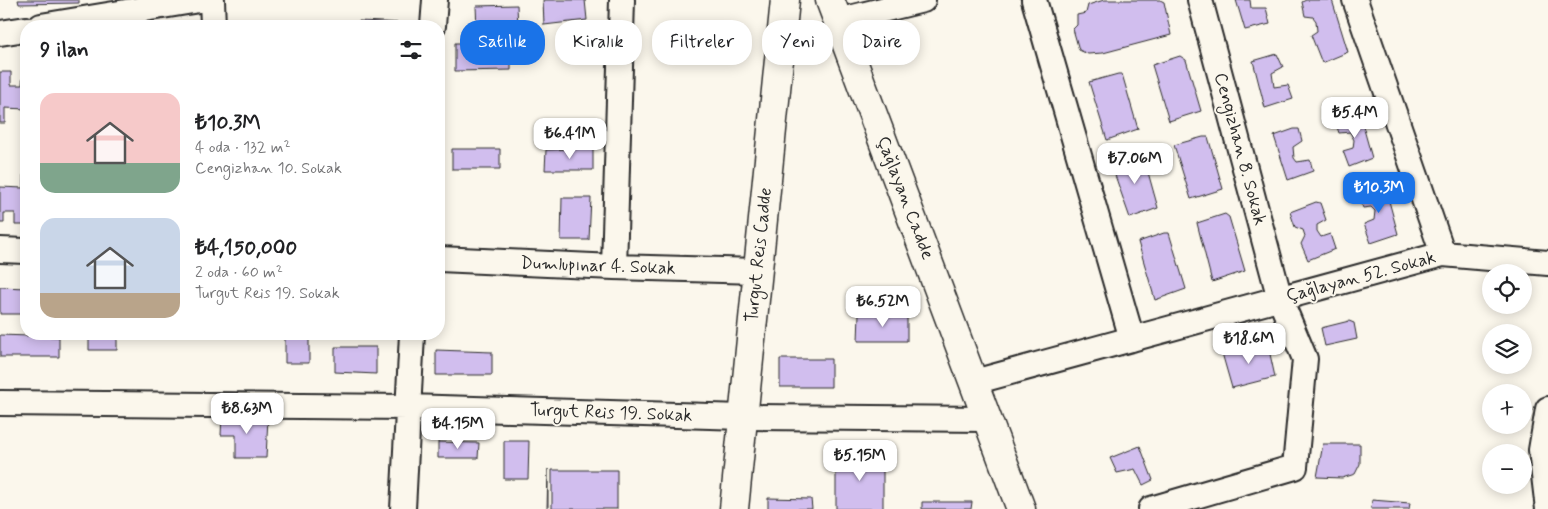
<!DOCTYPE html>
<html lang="tr">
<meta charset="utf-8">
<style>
:root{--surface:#fff;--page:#f6f6f6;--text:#202124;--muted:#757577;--accent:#1a73e8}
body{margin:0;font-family:Mynerve,sans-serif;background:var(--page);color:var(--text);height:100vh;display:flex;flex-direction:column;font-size:19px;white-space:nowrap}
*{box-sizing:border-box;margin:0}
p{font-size:16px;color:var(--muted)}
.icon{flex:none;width:28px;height:28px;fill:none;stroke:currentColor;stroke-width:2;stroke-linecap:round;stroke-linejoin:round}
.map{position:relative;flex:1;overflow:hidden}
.drawer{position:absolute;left:20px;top:20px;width:425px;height:320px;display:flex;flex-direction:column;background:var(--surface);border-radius:20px;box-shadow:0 2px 12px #0003}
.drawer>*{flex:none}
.banner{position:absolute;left:460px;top:20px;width:475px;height:45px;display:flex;gap:10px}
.buttons{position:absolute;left:1482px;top:264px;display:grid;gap:10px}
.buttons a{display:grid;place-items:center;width:50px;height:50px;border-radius:50%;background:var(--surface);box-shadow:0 2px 12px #0003;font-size:25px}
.price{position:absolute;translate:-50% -42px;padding:0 11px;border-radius:10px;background:#fff;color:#222;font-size:16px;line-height:32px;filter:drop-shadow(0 1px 2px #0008)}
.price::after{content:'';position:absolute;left:50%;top:30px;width:15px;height:11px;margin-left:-8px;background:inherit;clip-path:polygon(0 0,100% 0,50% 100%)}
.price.selected{background:var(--accent);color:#fff}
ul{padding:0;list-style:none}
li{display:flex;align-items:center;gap:15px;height:125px;padding:0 20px}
li span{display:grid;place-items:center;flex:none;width:140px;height:100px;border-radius:15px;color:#555}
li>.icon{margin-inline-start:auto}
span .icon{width:60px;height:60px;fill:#fffc;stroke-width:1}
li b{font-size:21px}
h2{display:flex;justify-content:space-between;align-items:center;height:60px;padding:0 20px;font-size:21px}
.chip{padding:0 18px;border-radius:20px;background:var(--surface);box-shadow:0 2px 12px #0003;font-size:18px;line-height:45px}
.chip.selected{background:var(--accent);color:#fff}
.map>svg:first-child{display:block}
</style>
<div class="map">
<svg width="1548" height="509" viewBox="0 0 1548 509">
<rect width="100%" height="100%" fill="#fbf7ec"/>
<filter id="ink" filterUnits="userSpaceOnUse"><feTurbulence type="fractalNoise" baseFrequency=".02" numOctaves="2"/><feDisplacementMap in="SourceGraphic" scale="10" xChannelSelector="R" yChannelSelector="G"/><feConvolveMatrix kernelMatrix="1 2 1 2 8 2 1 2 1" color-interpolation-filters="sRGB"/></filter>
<g filter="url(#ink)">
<path fill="#d1beee" stroke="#2b2b2b" d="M 18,0 L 79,0 L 79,3 L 19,4 Z
M 543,0 L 585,0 L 587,20 L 544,25 Z
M 1104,0 L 1160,0 L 1164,2 L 1171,35 L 1103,53 L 1088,54 L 1079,50 L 1073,29 L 1077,25 L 1077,15 L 1086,13 L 1088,5 Z
M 1236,0 L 1250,0 L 1251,8 L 1266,8 L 1270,24 L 1245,30 Z
M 1306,0 L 1332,0 L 1348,52 L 1322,63 L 1311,35 L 1317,31 L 1316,21 L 1313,17 L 1305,16 L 1302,2 Z
M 517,5 L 518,29 L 477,29 L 476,6 Z
M 359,21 L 405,23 L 405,26 L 359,26 Z
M 455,43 L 511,43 L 511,70 L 455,71 Z
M 1277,54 L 1283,67 L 1272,73 L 1274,87 L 1288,85 L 1293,99 L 1265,108 L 1253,61 Z
M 1180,56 L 1186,60 L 1201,111 L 1169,121 L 1152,65 Z
M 0,72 L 11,72 L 11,85 L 22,85 L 23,73 L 26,74 L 26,109 L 5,108 L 5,123 L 0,123 Z
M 1118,74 L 1122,74 L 1138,129 L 1107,140 L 1089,82 Z
M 1357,112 L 1360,115 L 1372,158 L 1349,167 L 1343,151 L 1353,148 L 1354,140 L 1350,132 L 1339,133 L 1335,121 Z
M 1294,129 L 1299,129 L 1302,141 L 1293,147 L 1294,158 L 1297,162 L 1310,160 L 1313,171 L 1288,180 L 1274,136 Z
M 1203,137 L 1208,137 L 1223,189 L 1191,199 L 1174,145 Z
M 593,148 L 593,170 L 545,170 L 546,150 Z
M 452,149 L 500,149 L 500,169 L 452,169 Z
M 1138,154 L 1144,158 L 1158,208 L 1130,218 L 1111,164 Z
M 23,175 L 26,175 L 26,225 L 15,225 L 15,213 L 4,213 L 4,223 L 0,223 L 0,187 L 23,188 Z
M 1380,187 L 1386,190 L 1398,234 L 1371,243 L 1364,224 L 1374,220 L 1375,211 L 1371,207 L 1363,208 L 1357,192 Z
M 562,198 L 591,198 L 589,240 L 561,240 Z
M 1316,202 L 1320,203 L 1326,220 L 1317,225 L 1317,231 L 1321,237 L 1330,234 L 1335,249 L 1308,260 L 1301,244 L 1305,236 L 1303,230 L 1295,227 L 1290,212 Z
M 1225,214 L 1229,217 L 1245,271 L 1212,282 L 1197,223 Z
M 1164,233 L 1169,233 L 1186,289 L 1155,300 L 1138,242 Z
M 0,287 L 26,288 L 26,314 L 0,314 Z
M 859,314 L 907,314 L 907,341 L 858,341 Z
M 1349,321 L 1354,323 L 1357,339 L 1325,346 L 1321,328 Z
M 89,334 L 117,334 L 117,350 L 89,350 Z
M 285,334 L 309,334 L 309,363 L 285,363 Z
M 0,335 L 59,337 L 59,357 L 0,357 Z
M 1262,342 L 1268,345 L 1275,377 L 1232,388 L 1222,353 Z
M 335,347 L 376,347 L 376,374 L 335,372 Z
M 436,350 L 492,352 L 492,375 L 436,375 Z
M 780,359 L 831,359 L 831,387 L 780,387 Z
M 222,415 L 268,417 L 266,458 L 236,458 L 236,435 L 221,435 Z
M 504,441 L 529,441 L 528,479 L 504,479 Z
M 438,442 L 479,443 L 478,458 L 438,458 Z
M 1323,444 L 1360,444 L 1360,464 L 1355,474 L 1342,478 L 1317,477 Z
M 1140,446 L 1153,480 L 1143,485 L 1135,469 L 1117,473 L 1110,458 Z
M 836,454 L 883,454 L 883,509 L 836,509 Z
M 548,469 L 548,509 L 547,509 Z
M 552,470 L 617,470 L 617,509 L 552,509 Z
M 768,498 L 811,499 L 812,509 L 768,509 Z
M 1372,500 L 1410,503 L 1409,509 L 1371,509 Z
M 922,502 L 972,502 L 971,509 L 922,509 Z"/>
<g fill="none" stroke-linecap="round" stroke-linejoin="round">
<g stroke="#2b2b2b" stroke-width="28">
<path id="minor" d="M 212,0 L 213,26
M 1034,0 L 1132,339
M 1355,0 L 1443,254
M 837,21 L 923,0
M 41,26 L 199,0
M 433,26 L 435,0
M 0,33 L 26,29
M 0,250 L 26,251
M 439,259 L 614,267 L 758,271
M 614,267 L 622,0
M 974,382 L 1443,254 L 1548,263
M 0,403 L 408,407 L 743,417 L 987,419
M 403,509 L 412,334
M 1151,509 L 1295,467 L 1305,359 L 1280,299 L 1200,0
M 1548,509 L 1541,450 L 1548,409"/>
</g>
<g stroke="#2b2b2b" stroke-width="31">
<path id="tertiary" d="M 830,0 L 1021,509
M 734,509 L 785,0"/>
</g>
<use href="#minor" stroke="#fbf7ec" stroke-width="24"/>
<use href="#tertiary" stroke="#fbf7ec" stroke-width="28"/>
</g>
</g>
<g text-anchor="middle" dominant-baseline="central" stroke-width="4" stroke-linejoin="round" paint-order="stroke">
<g font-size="18" fill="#2b2b2b" stroke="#fbf7ec">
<text transform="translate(1240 149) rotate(75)">Cengizhan 8. Sokak</text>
<text transform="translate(905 198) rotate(69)">Çağlayan Cadde</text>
<text transform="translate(759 255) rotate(-84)">Turgut Reis Cadde</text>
<text transform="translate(598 266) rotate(2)">Dumlupınar 4. Sokak</text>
<text transform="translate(1361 277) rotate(-15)">Çağlayan 52. Sokak</text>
<text transform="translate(611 413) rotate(2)">Turgut Reis 19. Sokak</text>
</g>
</g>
</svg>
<div class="buttons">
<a><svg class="icon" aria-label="locate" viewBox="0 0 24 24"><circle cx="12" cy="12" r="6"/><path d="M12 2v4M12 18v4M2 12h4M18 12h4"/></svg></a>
<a><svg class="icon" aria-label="layers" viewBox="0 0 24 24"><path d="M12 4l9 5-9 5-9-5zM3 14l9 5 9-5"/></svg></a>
<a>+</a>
<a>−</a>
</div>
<b class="price" style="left:1355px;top:139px">₺5.4M</b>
<b class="price" style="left:570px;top:160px">₺6.41M</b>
<b class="price" style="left:1135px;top:185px">₺7.06M</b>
<b class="price selected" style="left:1379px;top:214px">₺10.3M</b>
<b class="price" style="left:883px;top:328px">₺6.52M</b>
<b class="price" style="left:1249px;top:365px">₺18.6M</b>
<b class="price" style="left:247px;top:435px">₺8.63M</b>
<b class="price" style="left:458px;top:450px">₺4.15M</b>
<b class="price" style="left:860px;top:482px">₺5.15M</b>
<div class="banner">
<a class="chip selected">Satılık</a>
<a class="chip">Kiralık</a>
<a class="chip">Filtreler</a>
<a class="chip">Yeni</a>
<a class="chip">Daire</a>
</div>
<section class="drawer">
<h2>9 ilan<svg class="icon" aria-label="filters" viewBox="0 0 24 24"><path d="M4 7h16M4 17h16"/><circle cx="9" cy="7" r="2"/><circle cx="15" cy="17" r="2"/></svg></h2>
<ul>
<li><span style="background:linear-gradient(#f6c9c9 70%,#7fa58c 0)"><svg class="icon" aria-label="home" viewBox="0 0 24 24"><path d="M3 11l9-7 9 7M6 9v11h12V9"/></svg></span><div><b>₺10.3M</b><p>4 oda · 132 m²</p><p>Cengizhan 10. Sokak</p></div></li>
<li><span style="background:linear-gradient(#c9d6e8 75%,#b9a48a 0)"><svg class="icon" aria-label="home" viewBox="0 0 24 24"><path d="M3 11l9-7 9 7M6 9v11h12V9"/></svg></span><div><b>₺4,150,000</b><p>2 oda · 60 m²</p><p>Turgut Reis 19. Sokak</p></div></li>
</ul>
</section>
</div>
